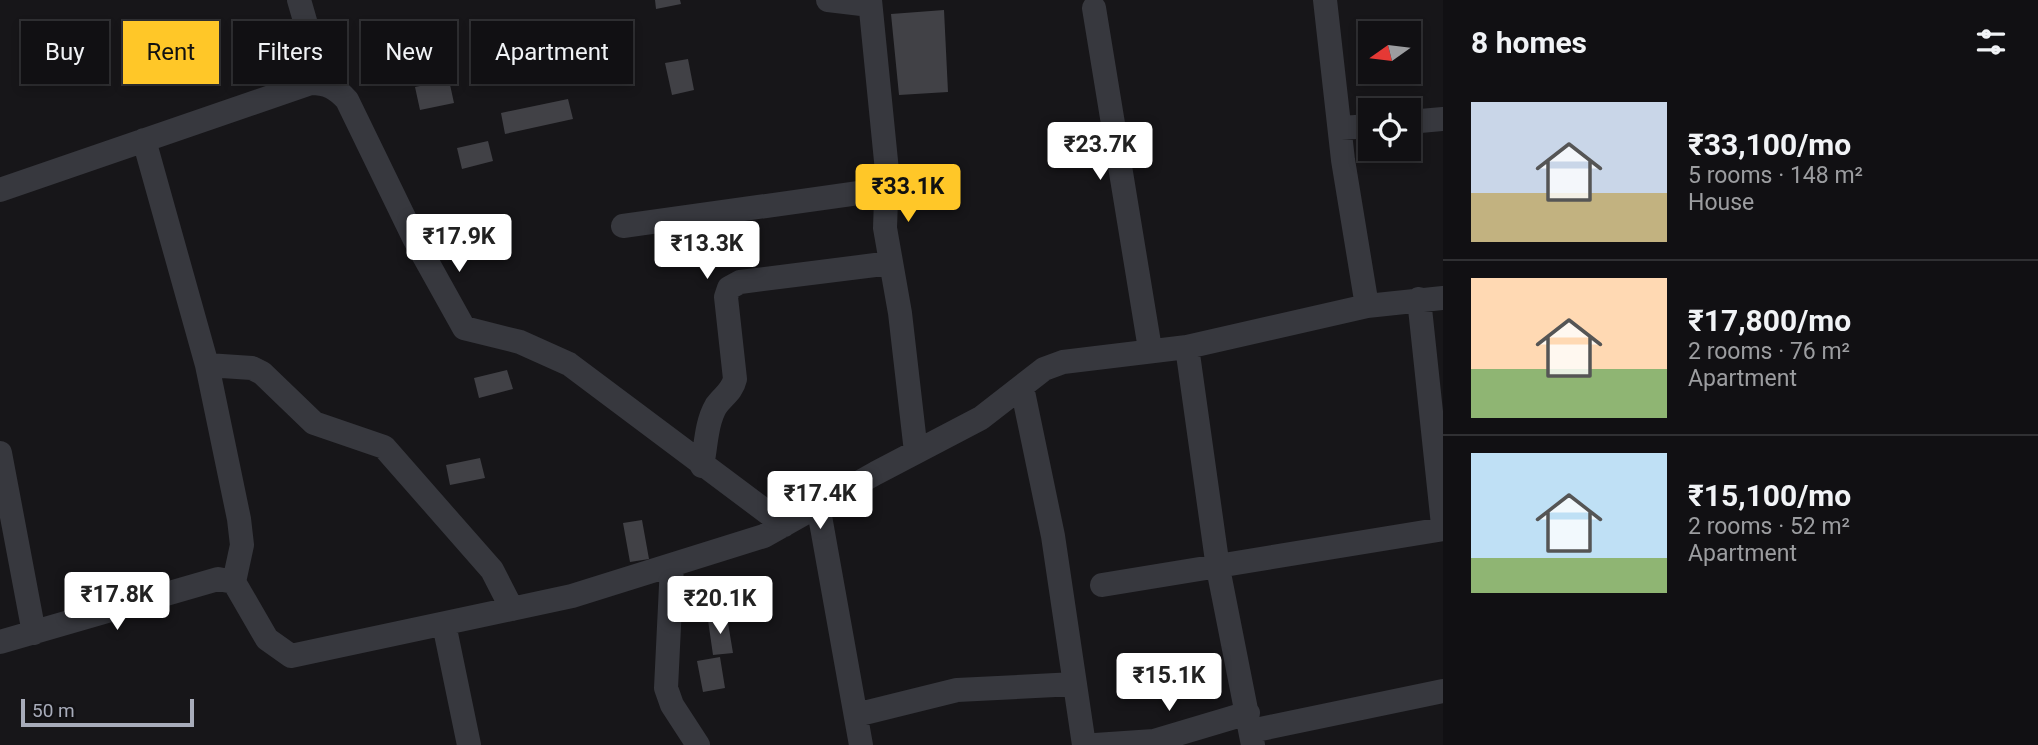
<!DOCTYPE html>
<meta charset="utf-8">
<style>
:root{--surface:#111013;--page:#1a191c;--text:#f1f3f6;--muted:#9c9da0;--line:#303033;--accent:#ffc728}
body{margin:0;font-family:Roboto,sans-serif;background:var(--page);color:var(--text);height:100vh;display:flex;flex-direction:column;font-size:26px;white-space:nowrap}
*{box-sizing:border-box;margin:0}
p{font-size:23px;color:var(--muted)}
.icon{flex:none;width:38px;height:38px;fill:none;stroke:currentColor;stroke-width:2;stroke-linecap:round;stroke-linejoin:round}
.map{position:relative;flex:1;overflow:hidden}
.panel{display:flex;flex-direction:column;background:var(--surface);width:595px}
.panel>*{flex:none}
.top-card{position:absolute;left:21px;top:21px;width:665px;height:63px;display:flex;gap:14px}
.needle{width:46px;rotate:256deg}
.tools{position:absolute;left:1358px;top:21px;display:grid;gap:14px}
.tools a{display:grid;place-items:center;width:63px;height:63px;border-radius:0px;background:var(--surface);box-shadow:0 4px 10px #0003,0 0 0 2px var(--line);font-size:35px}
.scale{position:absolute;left:21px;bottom:18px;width:173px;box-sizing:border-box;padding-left:7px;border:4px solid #a8acba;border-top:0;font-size:19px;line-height:24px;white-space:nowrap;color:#a8acba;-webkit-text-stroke:5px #121114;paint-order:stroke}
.price{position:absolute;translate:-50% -60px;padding:0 16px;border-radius:7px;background:#fff;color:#222;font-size:23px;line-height:46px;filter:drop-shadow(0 2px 4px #0008)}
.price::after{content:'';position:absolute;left:50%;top:42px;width:21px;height:16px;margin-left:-10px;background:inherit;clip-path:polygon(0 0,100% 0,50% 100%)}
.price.on{background:var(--accent);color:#111}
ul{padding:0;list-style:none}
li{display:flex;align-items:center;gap:21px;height:175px;padding:0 28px}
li+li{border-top:2px solid var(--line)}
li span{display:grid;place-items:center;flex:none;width:196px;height:140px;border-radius:0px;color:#555}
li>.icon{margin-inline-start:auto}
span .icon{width:84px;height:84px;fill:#fffc;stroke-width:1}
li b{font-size:30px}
h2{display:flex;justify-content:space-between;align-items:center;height:84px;padding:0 28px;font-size:30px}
.pill{padding:0 24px;border-radius:0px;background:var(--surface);box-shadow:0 4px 10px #0003,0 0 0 2px var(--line);font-size:24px;line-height:63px}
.pill.on{background:var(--accent);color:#111}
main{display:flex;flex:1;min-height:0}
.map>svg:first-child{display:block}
</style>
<main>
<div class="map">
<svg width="1443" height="745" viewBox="0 0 1443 745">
<rect width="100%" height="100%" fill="#171619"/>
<path fill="#414146" d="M 655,0 L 680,0 L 681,4 L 656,9 Z
M 944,10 L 948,92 L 899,95 L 891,14 Z
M 688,59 L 694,90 L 672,95 L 665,63 Z
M 449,80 L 454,103 L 420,110 L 415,87 Z
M 568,99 L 573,119 L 505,134 L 501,113 Z
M 488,141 L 493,161 L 462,169 L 457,148 Z
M 507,370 L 513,389 L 479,398 L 474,378 Z
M 480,458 L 485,478 L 450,485 L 446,465 Z
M 642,520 L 649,559 L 630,562 L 623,523 Z
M 727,617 L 733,653 L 713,655 L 708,620 Z
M 720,657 L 725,688 L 703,692 L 697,661 Z"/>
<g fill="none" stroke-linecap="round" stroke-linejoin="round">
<path stroke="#37383e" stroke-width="24" d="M 299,0 L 323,83
M 828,0 L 870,5
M 870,0 L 887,171 L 885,228 L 900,313 L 916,452
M 1325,0 L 1343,160 L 1367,306
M 1094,8 L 1150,349
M 1409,122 L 1443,119
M 1341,128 L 1370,126
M 144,140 L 207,365 L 239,519 L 242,545 L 234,582 L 267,639 L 291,656 L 572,596 L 764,536 L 876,473 L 981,418 L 1044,369 L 1063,362 L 1187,347 L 1367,306 L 1443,298
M 0,190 L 311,83 C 327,83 336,88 347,100 L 415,240 L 464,328 L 520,342 L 569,364 L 784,525
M 623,226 L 887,189
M 1419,299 L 1443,525
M 1187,347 L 1218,568 L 1253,745
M 207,365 L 252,368 L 262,373 L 314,423 L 384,447 L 492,570 L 512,609
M 1022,387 L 1053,536 L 1084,745
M 0,453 L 34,633
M 702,466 C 706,447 706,423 716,406 C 723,396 732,392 735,379 L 726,297 L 729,288 L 740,282 L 891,263
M 818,505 L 861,745
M 672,565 L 666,688 L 672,705 L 698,745
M 1102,585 L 1443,529
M 444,624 L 469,745
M 0,642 L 218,579 L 234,582
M 856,715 L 957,690 L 1075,684
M 1251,731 L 1443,691
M 1095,745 L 1154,741 L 1248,713"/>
</g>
</svg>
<div class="tools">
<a><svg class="needle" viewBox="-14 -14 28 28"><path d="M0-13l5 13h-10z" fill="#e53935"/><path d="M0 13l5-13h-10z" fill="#9c9da0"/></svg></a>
<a><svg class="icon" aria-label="locate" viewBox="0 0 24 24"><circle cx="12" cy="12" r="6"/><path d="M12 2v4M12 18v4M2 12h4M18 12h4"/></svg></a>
</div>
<div class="scale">50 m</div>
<b class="price" style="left:1100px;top:182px">₹23.7K</b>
<b class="price on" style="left:908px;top:224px">₹33.1K</b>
<b class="price" style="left:459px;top:274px">₹17.9K</b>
<b class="price" style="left:707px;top:281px">₹13.3K</b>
<b class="price" style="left:820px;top:531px">₹17.4K</b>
<b class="price" style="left:117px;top:632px">₹17.8K</b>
<b class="price" style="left:720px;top:636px">₹20.1K</b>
<b class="price" style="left:1169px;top:713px">₹15.1K</b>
<div class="top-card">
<a class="pill">Buy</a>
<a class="pill on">Rent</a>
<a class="pill">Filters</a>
<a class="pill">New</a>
<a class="pill">Apartment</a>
</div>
</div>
<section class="panel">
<h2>8 homes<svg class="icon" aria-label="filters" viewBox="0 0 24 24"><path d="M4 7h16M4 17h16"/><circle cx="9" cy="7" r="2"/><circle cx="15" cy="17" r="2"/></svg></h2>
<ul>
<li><span style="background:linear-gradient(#c9d6e8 65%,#c2b280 0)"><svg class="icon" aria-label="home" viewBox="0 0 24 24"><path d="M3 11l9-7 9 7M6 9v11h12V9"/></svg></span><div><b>₹33,100/mo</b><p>5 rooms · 148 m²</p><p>House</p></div></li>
<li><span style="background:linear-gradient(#ffd9b3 65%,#8fb573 0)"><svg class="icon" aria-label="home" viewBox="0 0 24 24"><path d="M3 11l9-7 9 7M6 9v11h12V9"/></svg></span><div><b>₹17,800/mo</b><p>2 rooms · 76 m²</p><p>Apartment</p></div></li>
<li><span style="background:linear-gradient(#bfe0f5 75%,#8fb573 0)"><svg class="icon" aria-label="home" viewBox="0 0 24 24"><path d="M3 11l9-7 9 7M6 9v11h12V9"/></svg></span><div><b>₹15,100/mo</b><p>2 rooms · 52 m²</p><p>Apartment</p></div></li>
</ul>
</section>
</main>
